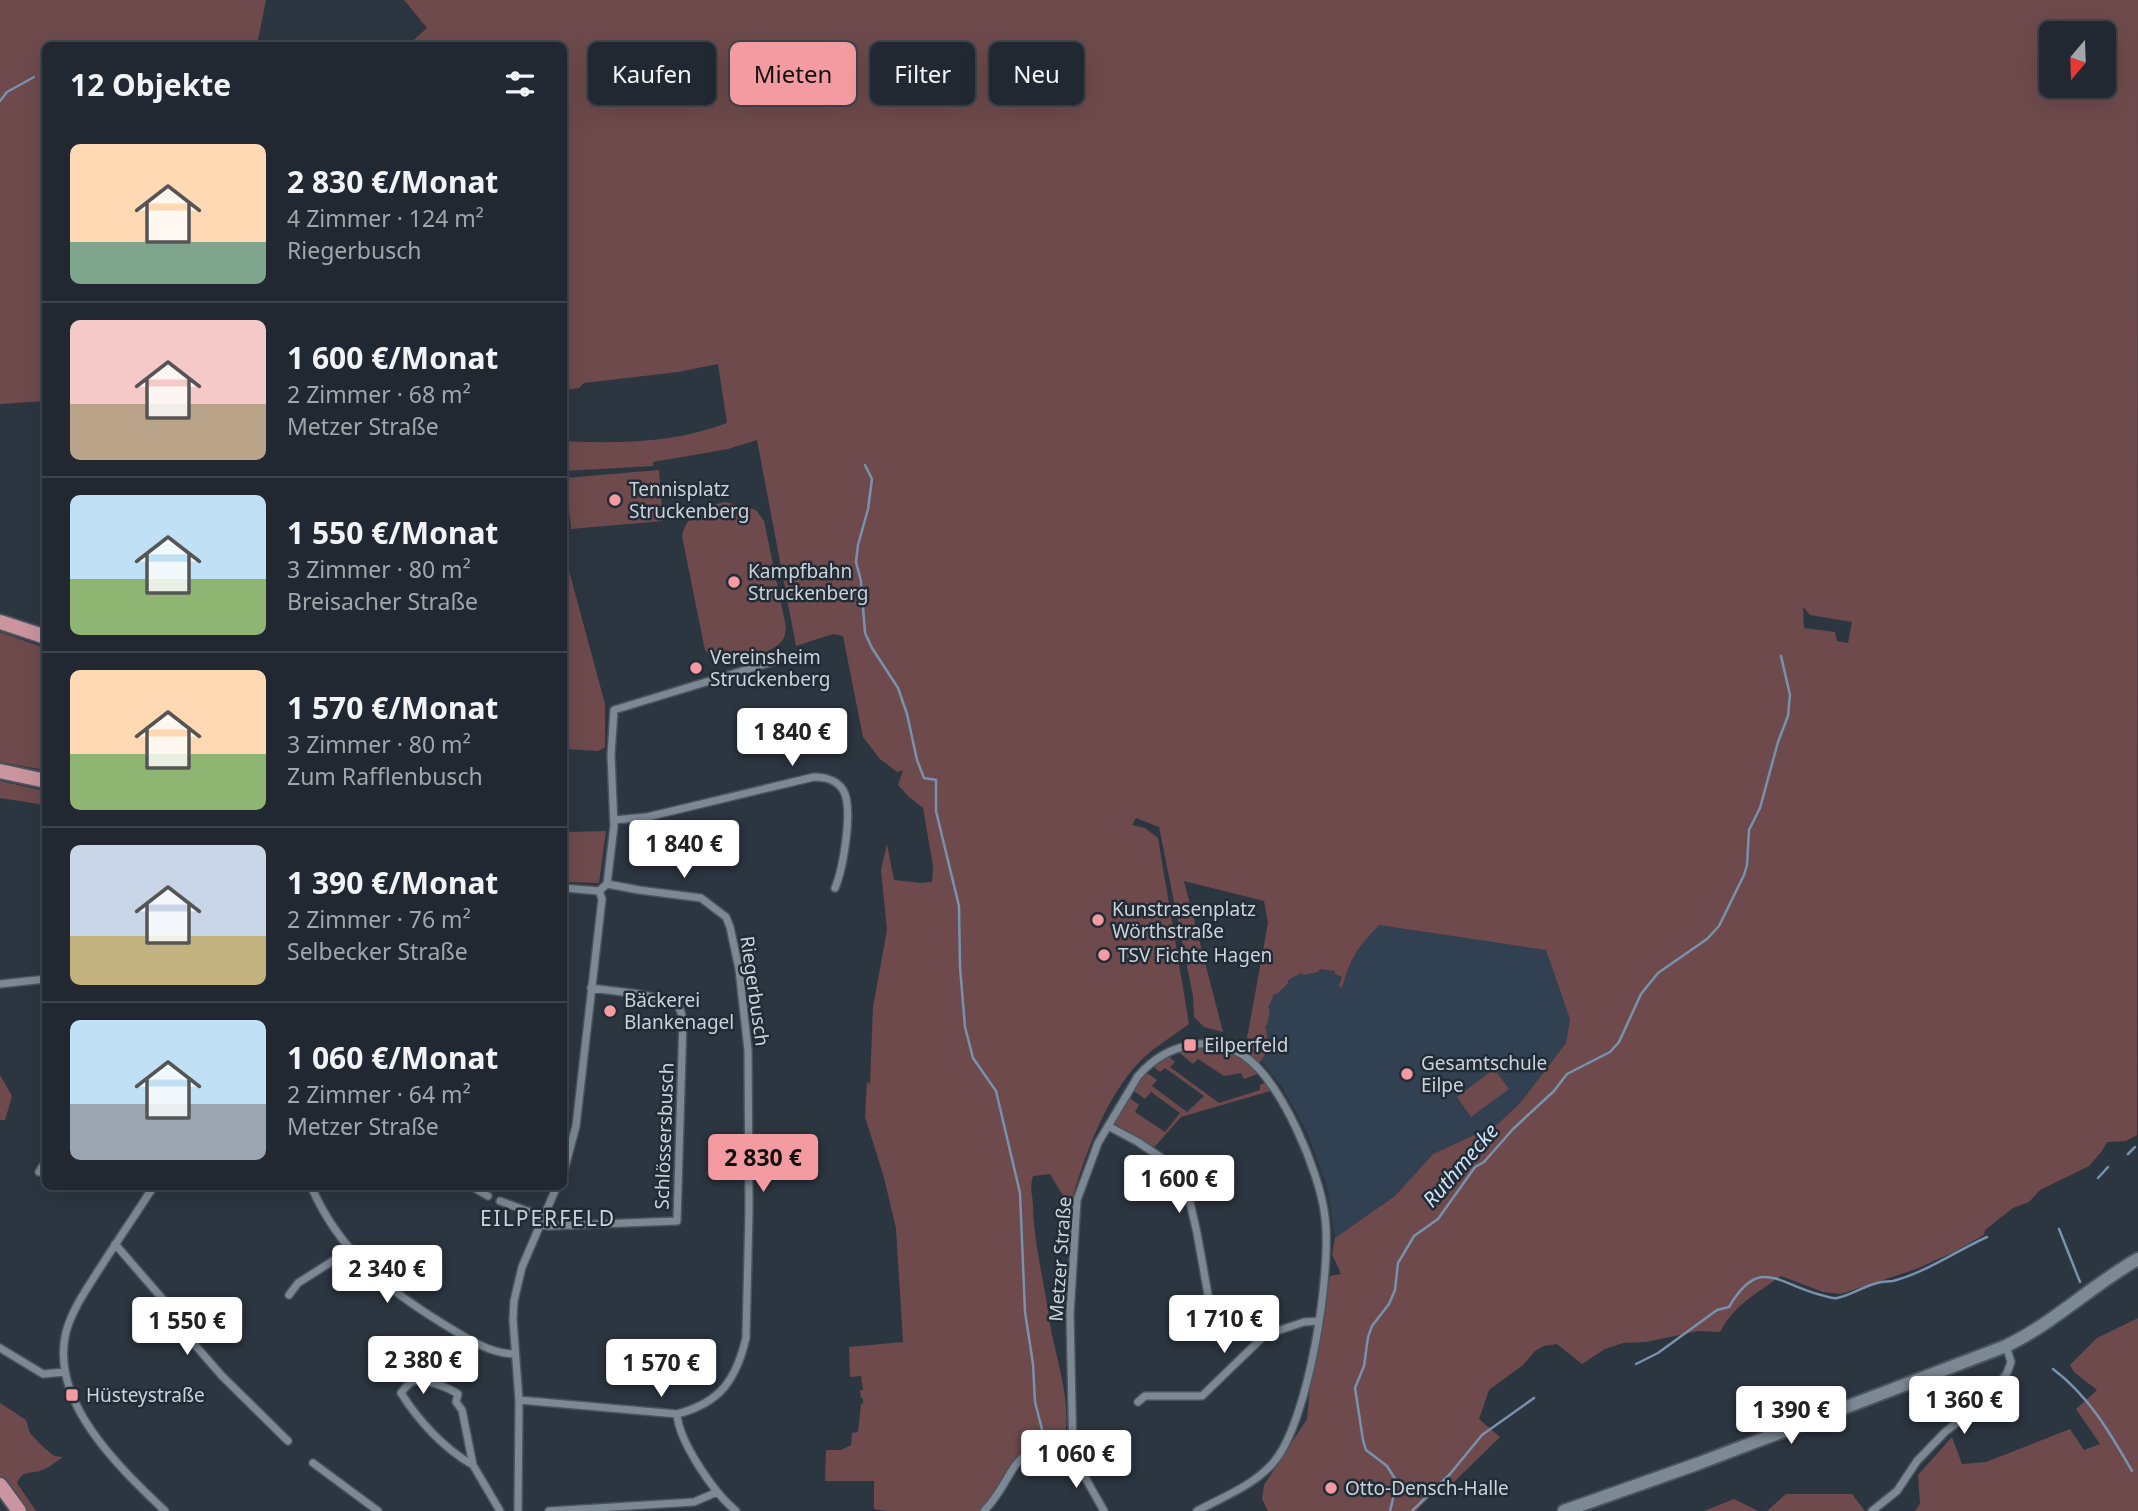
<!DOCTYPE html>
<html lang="de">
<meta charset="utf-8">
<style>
:root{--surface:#212831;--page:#293039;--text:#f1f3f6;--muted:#a2a6ab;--line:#3e444d;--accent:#f49aa1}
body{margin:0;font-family:"Noto Sans",sans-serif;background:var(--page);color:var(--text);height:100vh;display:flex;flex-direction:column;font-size:26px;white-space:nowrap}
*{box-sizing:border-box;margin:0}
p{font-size:23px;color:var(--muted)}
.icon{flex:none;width:38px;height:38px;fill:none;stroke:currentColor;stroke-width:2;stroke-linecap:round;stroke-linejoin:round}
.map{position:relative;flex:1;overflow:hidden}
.side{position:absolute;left:42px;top:42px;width:525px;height:1148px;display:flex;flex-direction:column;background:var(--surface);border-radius:10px;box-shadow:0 7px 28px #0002,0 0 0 2px var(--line)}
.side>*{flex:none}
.guide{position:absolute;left:588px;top:42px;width:665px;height:63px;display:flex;gap:14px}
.needle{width:46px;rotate:199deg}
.fabs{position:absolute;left:2039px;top:21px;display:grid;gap:14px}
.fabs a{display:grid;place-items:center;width:77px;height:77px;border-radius:10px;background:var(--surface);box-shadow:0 7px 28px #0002,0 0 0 2px var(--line);font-size:35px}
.price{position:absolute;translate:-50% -60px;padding:0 16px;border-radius:7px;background:#fff;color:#222;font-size:23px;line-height:46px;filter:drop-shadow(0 2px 4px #0008)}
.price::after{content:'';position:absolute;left:50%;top:42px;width:21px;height:16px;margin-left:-10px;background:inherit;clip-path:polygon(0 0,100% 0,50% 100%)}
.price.active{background:var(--accent);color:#111}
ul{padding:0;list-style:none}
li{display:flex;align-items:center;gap:21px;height:175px;padding:0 28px}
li+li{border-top:2px solid var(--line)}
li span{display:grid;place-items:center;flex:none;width:196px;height:140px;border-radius:10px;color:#555}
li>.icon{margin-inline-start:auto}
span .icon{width:84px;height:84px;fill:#fffc;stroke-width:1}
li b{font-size:30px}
h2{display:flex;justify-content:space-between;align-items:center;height:84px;padding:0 28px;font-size:30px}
.tag{padding:0 24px;border-radius:10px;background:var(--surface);box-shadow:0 7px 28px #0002,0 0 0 2px var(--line);font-size:24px;line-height:63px}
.tag.active{background:var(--accent);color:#111}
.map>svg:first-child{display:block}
</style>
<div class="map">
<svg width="2138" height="1511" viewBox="0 0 2138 1511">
<rect width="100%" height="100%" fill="#2c3641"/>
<path fill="#324151" d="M 1269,918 L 1379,925 L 1547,950 L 1570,1019 L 1566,1043 L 1521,1102 L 1498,1124 L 1433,1154 L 1395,1196 L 1335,1238 L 1327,1186 L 1308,1134 L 1282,1087 L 1261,1060 L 1244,1055 Z"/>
<path fill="#6e4a4c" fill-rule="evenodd" d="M 0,0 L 266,0 L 257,45 L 46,46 L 46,401 L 0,404 Z
M 404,0 L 2138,0 L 2137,1135 L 2126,1141 L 2107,1142 L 2102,1151 L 2089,1166 L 2040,1190 L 2029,1202 L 2013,1208 L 1985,1230 L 1984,1235 L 1952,1253 L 1916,1269 L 1841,1294 L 1823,1292 L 1781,1276 C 1757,1293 1734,1305 1720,1332 L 1698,1331 L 1646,1342 L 1623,1343 L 1605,1349 L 1582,1364 L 1557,1344 L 1544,1346 L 1535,1351 L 1523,1365 L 1489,1390 L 1479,1419 L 1500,1437 L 1454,1482 L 1442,1484 L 1416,1511 L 1268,1511 L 1262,1499 L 1264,1485 L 1307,1419 L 1311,1377 L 1330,1276 L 1341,1274 L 1332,1254 L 1335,1238 L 1395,1196 L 1433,1154 L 1498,1124 L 1521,1102 L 1566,1043 L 1570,1019 L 1546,950 L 1379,925 C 1357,948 1351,957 1342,988 L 1339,986 L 1342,977 L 1335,974 L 1335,971 L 1320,969 L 1318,972 L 1303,975 L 1301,973 L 1288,980 L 1288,983 L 1277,994 L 1274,994 L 1268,1008 L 1270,1009 L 1267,1025 L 1265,1026 L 1268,1041 L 1270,1041 L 1271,1045 L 1257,1067 L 1263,1072 L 1244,1079 L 1241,1073 L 1224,1076 L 1198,1059 L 1193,1064 L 1175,1049 L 1200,1044 L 1244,1055 L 1268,923 L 1264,901 L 1184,881 L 1223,1032 L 1204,1027 L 1194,1017 L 1193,996 L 1159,827 L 1136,818 L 1132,825 L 1145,828 L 1158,838 L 1189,1024 C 1170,1038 1148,1051 1133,1069 C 1103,1104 1082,1162 1070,1207 L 1050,1174 L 1033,1176 C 1029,1191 1033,1194 1033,1207 C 1034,1237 1040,1264 1045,1293 C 1048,1307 1049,1321 1052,1335 C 1059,1367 1072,1409 1064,1442 L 1054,1445 L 1048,1441 L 1050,1450 L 1023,1456 L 984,1511 L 887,1511 L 874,1509 L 874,1481 L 825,1481 L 826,1450 L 841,1450 L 851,1445 L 852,1433 L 858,1432 L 861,1404 L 863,1403 L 863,1398 L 861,1398 L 860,1390 L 863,1390 L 861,1376 L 850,1377 L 849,1347 L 903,1342 L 896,1228 L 883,1174 L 865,1117 L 867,1082 L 870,1084 L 873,1007 L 887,930 L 881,870 L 887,844 L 894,880 L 921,883 L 932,882 L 933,866 L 923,808 L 909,797 L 898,785 L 903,770 L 897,772 L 880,759 L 863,737 L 843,636 L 833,634 L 796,646 L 757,440 L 728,449 L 653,462 L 653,466 L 564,471 L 564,441 C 619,444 675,443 727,423 L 718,364 L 678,372 L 584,383 L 579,388 L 564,390 L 564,46 L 408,45 L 427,28 ZM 2051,33 L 2104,33 L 2104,86 L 2051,86 ZM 1803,607 L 1810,615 L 1852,622 L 1848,643 L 1837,641 L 1835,632 L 1804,628 Z
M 659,470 L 663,521 L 571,529 L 566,478 Z
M 725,502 L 756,510 L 764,521 L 786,627 C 785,634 785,639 780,643 C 765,658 719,667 705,650 L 682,536 C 685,516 707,505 725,502 Z
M 564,552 L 605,704 L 605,747 L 598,751 L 564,749 Z
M 0,632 L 45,648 L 45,770 L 0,762 Z
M 0,781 L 45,791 L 45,805 L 0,798 Z
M 606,831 L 599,883 L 564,882 L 564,832 Z
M 1166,1054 L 1175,1062 L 1170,1067 L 1219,1103 L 1260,1090 L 1260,1085 L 1269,1081 L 1274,1090 L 1181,1117 L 1151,1151 L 1108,1126 L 1126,1095 L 1139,1105 L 1135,1112 L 1165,1132 L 1180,1113 L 1151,1092 L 1145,1099 L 1130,1088 L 1143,1070 L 1157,1080 L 1152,1086 L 1187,1112 L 1204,1096 L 1165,1068 L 1160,1072 L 1150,1064 Z
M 1494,1069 L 1509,1089 L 1471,1117 L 1457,1097 Z
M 0,1075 L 12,1096 L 5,1120 L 0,1120 Z
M 2138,1318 L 2138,1511 L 1915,1511 L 1920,1504 L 1918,1475 L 1952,1437 L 1962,1464 L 1986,1462 L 2070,1429 L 2084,1450 L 2100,1444 L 2076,1409 L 2097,1390 L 2074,1372 L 2070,1365 L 2097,1338 Z
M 0,1403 L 26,1420 L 30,1433 L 41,1445 L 54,1456 L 63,1457 C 57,1461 49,1468 42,1470 C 30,1475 23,1469 17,1483 L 36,1511 L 23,1511 L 0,1481 Z
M 1786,1494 L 1852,1494 L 1865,1511 L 1767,1511 Z
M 1734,1499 L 1758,1511 L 1704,1511 Z"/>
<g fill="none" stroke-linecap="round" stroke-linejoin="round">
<path stroke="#7892ad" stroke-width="2.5" d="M 0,101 L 7,92 L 34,77
M 865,465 L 872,479 L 868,509 L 858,545 L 856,562 L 861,581 L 865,633 L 872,648 L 898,688 L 907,714 L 917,760 L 924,778 L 936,780 L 936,811 L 959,906 L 960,967 L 965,1027 L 973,1058 L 996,1091 L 1020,1193 L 1025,1312 L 1033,1364 L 1035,1402 L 1044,1437
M 2128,1154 L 2135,1147
M 2098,1178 L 2108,1167
M 2059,1229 L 2080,1282
M 1636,1364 L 1658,1353 L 1717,1310 L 1729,1307 C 1760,1254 1779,1285 1821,1295 C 1826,1296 1832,1299 1837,1298 C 1850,1296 1864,1286 1877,1283 C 1883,1281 1888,1282 1893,1281 C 1927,1272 1956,1251 1987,1237
M 2053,1369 C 2089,1396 2110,1433 2132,1471
M 1390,1511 L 1397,1482 L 1387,1466 L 1366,1450 L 1363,1440 L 1355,1388 L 1364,1366 L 1368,1337 L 1372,1326 L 1389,1304 L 1395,1290 L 1398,1263 L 1414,1236 L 1438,1219 L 1475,1167 L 1484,1162 L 1513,1129 L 1554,1091 L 1567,1074 L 1610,1052 L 1619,1042 L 1641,994 L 1658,973 L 1707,939 L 1719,926 L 1744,875 L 1747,865 L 1749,830 L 1760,808 L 1778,742 L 1788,716 L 1790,695 L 1781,656
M 1412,1511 L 1450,1474 L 1482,1435 L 1534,1398"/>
<g stroke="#4b545d" stroke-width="10">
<path id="street" d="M 614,820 L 647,817 L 814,777 C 824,777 837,780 843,790 C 854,807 843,869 835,888
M 607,884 L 639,890 L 701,898 L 726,917 L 730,927 L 739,969 L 748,1050 L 749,1211 L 746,1338 C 736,1380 720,1403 677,1414
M 564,888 L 599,891
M 599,891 L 607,884 L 614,826 L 611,755 L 614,710 L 788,657
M 0,984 L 46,979
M 1108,1126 L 1138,1142 L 1166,1161 L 1186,1185 L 1197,1233 L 1214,1328
M 564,1171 L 576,1126 L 602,899 L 599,891
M 39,1172 L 46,1161
M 154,1186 C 135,1215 116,1243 98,1271 C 86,1290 72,1310 66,1332 C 49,1402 120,1468 165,1511
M 311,1186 C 339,1251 387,1290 445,1325 C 466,1338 490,1354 515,1354
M 471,1186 L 488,1196
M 500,1201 L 544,1217
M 540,1224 L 548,1226 L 677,1221 L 683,1019 L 678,1003 L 639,994 L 591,988
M 115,1244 L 173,1311 L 181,1329 L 222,1376 L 288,1441
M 289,1295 L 298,1283 L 350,1250
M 0,1348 L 43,1374 L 65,1372
M 519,1400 L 677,1414 C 679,1442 714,1493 736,1511
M 1138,1402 L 1145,1396 L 1202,1396 L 1265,1335 L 1304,1322 L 1318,1321
M 313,1463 L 378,1511
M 473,1465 C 444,1449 418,1420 401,1393 C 405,1388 408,1383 414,1381 C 425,1378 449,1388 458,1394 L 456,1402 L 462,1410 L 473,1465 L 500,1511
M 518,1511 L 519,1400 L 513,1320 L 514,1301 L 522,1267 L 557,1186
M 549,1511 L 694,1502 L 717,1492
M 984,1511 C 1018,1476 1010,1435 1073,1456
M 1104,1511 L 1073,1456 L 1070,1314 L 1077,1200 L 1098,1143 L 1138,1076 C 1152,1060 1171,1048 1192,1045 C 1210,1042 1227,1044 1243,1055 C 1281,1080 1320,1172 1325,1217 C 1332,1271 1309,1422 1273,1463 C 1254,1485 1223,1497 1197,1511
M 1872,1511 L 1897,1491 L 1917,1461 L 1945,1432 L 1990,1397 L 2007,1373 L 2011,1362 L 2006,1346"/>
</g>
<g stroke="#4b545d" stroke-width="16">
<path id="secondary" d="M 1564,1511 L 1697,1464 L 2006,1346 C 2054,1323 2092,1285 2138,1259"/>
</g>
<g stroke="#4b545d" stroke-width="18">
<path id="primary" d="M 0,622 L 46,637
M 0,771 L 46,781
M 0,1485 L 19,1511"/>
</g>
<use href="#street" stroke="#7c8894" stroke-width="7"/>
<use href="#secondary" stroke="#7c8894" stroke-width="12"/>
<use href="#primary" stroke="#ca959e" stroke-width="14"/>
</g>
<g fill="#f49aa1" stroke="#222c37" stroke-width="2.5">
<circle cx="615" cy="500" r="7"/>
<circle cx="734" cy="582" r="7"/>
<circle cx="696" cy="668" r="7"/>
<circle cx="1098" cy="920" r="7"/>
<circle cx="1104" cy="955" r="7"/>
<circle cx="610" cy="1011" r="7"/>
<rect x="1183" y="1038" width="14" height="14" rx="3.5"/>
<circle cx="1407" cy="1074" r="7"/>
<rect x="65" y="1388" width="14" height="14" rx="3.5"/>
<circle cx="1331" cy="1488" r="7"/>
</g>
<g text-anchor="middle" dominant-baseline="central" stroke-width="5" stroke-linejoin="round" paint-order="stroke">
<g font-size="19" fill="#ccd2d9" stroke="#222c37" text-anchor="start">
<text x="629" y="489">Tennisplatz<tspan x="629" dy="22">Struckenberg</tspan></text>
<text x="748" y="571">Kampfbahn<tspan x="748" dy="22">Struckenberg</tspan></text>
<text x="710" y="657">Vereinsheim<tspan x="710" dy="22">Struckenberg</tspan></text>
<text x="1112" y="909">Kunstrasenplatz<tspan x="1112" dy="22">Wörthstraße</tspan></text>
<text x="1118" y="955">TSV Fichte Hagen</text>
<text x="624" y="1000">Bäckerei<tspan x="624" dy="22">Blankenagel</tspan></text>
<text x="1204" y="1045">Eilperfeld</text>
<text x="1421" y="1063">Gesamtschule<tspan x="1421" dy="22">Eilpe</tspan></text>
<text x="86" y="1395">Hüsteystraße</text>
<text x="1345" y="1488">Otto-Densch-Halle</text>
</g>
<g font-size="19" fill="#ccd2d9" stroke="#222c37">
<text transform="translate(755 991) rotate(82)">Riegerbusch</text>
<text transform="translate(664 1136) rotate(-88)">Schlössersbusch</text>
<text transform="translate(1060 1259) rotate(-86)">Metzer Straße</text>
</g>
<g font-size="21" font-style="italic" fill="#cde3fa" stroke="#222c37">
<text transform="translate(1460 1165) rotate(-49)">Ruthmecke</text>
</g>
<g font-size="21" letter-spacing="2" fill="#ccd2d9" stroke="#222c37">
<text x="548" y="1218">EILPERFELD</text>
</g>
</g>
</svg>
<div class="fabs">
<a><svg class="needle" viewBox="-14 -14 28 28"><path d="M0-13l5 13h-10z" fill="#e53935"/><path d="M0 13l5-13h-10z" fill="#a2a6ab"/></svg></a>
</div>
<b class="price" style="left:792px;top:768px">1 840 €</b>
<b class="price" style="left:684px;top:880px">1 840 €</b>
<b class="price active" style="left:763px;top:1194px">2 830 €</b>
<b class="price" style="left:1179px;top:1215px">1 600 €</b>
<b class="price" style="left:387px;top:1305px">2 340 €</b>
<b class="price" style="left:1224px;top:1355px">1 710 €</b>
<b class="price" style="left:187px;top:1357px">1 550 €</b>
<b class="price" style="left:423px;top:1396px">2 380 €</b>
<b class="price" style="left:661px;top:1399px">1 570 €</b>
<b class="price" style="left:1964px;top:1436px">1 360 €</b>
<b class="price" style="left:1791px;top:1446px">1 390 €</b>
<b class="price" style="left:1076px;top:1490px">1 060 €</b>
<div class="guide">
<a class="tag">Kaufen</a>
<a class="tag active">Mieten</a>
<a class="tag">Filter</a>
<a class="tag">Neu</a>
</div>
<section class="side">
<h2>12 Objekte<svg class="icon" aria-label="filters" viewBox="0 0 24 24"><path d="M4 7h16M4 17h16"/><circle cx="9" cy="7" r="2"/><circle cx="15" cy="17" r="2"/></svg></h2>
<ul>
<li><span style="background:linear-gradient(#ffd9b3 70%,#7fa58c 0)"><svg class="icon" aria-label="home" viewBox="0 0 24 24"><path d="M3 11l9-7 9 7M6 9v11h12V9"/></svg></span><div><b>2 830 €/Monat</b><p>4 Zimmer · 124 m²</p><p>Riegerbusch</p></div></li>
<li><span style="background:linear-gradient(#f6c9c9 60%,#b9a48a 0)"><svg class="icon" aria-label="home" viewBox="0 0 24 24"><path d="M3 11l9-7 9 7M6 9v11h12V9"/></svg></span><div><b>1 600 €/Monat</b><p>2 Zimmer · 68 m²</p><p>Metzer Straße</p></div></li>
<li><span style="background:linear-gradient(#bfe0f5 60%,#8fb573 0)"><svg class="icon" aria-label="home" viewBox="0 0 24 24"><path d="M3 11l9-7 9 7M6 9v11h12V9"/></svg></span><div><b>1 550 €/Monat</b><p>3 Zimmer · 80 m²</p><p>Breisacher Straße</p></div></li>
<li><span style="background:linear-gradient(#ffd9b3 60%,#8fb573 0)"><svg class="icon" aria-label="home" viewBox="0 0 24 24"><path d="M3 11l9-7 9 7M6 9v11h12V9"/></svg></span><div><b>1 570 €/Monat</b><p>3 Zimmer · 80 m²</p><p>Zum Rafflenbusch</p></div></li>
<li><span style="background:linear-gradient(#c9d6e8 65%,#c2b280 0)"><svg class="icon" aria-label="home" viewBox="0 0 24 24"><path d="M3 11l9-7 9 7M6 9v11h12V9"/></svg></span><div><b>1 390 €/Monat</b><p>2 Zimmer · 76 m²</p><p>Selbecker Straße</p></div></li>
<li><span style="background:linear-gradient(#bfe0f5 60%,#9aa5b1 0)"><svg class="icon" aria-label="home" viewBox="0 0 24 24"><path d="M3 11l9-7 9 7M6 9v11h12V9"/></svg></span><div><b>1 060 €/Monat</b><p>2 Zimmer · 64 m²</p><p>Metzer Straße</p></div></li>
</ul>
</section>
</div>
